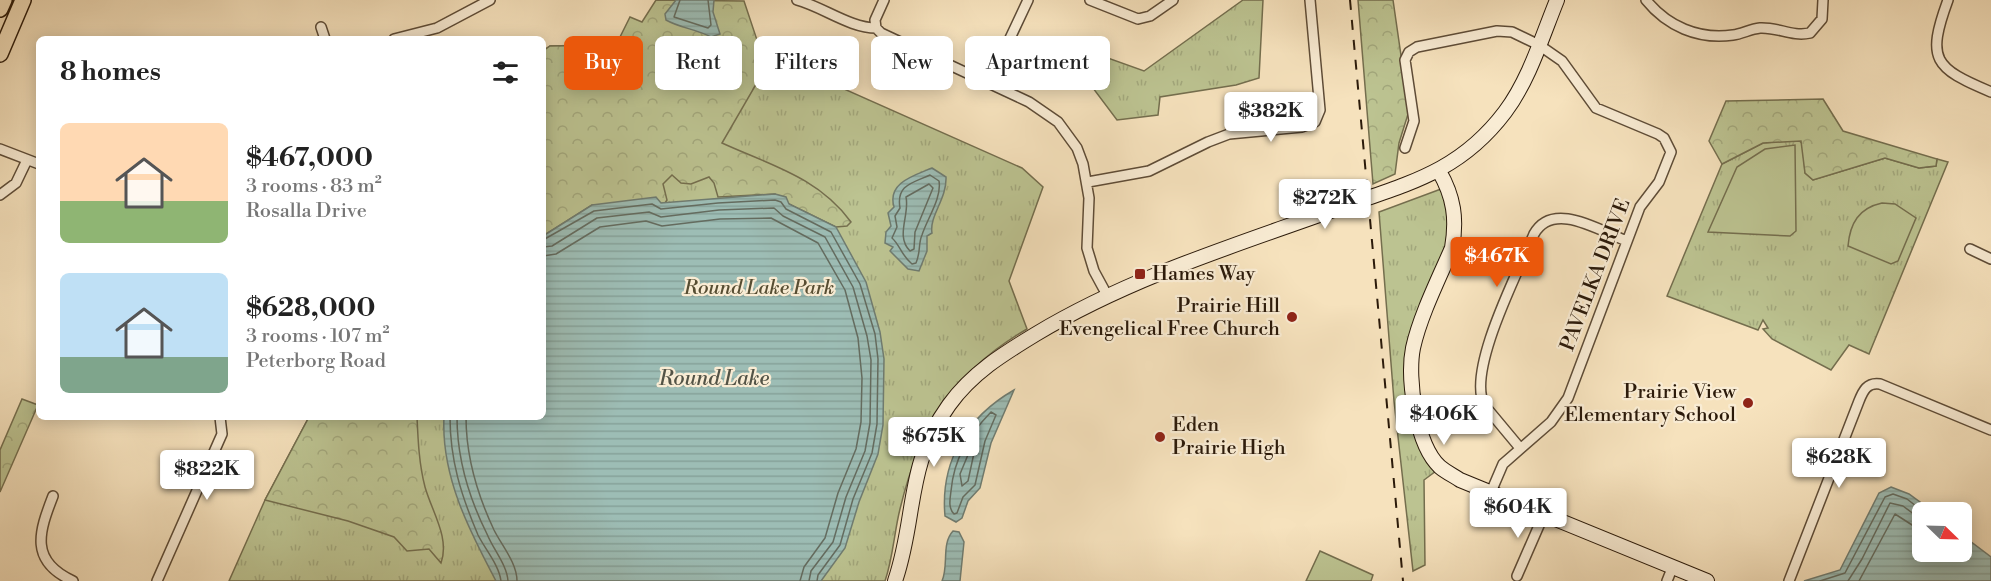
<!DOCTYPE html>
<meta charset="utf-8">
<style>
:root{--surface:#fff;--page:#f2f2f2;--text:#222;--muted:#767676;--accent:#ea580c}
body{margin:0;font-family:"Libre Bodoni",serif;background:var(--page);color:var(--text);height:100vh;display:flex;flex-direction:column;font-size:22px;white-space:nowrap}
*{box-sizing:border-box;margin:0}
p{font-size:20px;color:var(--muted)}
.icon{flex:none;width:33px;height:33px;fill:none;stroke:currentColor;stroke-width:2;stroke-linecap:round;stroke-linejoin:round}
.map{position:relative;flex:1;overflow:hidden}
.side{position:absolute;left:36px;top:36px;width:510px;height:384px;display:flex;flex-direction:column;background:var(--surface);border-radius:9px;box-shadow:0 3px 15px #0003}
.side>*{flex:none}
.hud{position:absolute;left:564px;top:36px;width:570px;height:54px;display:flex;gap:12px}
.needle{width:39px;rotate:113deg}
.buttons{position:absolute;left:1912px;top:502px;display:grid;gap:12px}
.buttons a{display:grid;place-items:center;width:60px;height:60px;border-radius:9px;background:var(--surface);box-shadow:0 3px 15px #0003;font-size:30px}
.price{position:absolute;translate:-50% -51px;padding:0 14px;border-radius:6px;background:#fff;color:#222;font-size:20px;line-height:39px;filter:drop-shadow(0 2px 3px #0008)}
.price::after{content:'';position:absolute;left:50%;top:36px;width:18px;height:14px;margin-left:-9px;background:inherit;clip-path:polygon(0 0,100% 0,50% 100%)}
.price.current{background:var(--accent);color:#fff}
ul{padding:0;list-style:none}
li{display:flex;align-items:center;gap:18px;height:150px;padding:0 24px}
li span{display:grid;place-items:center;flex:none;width:168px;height:120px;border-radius:9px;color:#555}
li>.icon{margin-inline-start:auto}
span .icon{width:72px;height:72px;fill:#fffc;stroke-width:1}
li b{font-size:26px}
h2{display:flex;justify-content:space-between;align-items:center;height:72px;padding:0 24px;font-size:26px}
.tag{padding:0 21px;border-radius:9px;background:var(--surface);box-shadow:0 3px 15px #0003;font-size:21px;line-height:54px}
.tag.current{background:var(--accent);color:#fff}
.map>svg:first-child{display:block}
</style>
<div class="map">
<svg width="1991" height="581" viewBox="0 0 1991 581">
<defs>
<pattern id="grass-tufts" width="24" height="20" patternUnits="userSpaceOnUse" patternTransform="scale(1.5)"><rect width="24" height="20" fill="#bcc391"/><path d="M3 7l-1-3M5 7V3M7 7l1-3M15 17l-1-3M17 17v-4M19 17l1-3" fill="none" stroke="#a2a77c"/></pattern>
<pattern id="forest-crowns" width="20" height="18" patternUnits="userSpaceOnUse" patternTransform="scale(1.5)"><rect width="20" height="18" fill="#bcc391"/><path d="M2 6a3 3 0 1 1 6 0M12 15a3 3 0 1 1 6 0" fill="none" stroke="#a2a77c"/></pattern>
<pattern id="water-rules" width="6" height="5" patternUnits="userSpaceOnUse" patternTransform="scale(1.5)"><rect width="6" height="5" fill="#9dbdb5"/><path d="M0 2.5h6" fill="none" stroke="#87a29a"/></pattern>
</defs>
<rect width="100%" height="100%" fill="#f6e2bd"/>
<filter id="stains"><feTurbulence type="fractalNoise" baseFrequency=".00333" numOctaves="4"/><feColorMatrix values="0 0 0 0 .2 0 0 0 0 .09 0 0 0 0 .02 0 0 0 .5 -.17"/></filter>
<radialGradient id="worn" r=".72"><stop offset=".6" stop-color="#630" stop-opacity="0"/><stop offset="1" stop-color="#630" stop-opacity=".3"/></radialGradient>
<path fill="url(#grass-tufts)" stroke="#746e4e" stroke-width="1.5" d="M 1243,0 L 1263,0 L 1259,78 L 1236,85 L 1160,97 L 1158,115 L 1117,120 L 1084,76 L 1027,49 L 1052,38 L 1144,71 Z
M 635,44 L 771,68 L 788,64 L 1022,168 L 1043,187 L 1009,281 L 1027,329 C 952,373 920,426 900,509 C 894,533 893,558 885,581 L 229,581 L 265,500 L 309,417 L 543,417 L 543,51 L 550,46 Z
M 1798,140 L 1803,144 L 1805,173 L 1813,180 L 1885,158 L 1919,168 L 1936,166 L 1937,159 L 1948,162 L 1869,354 L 1849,345 L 1831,370 L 1772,339 L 1763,329 L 1768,328 L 1763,320 L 1758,330 L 1667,296 L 1722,164 L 1763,143 Z
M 1441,189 L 1451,216 L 1444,256 L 1409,343 L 1408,398 L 1399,400 L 1410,400 L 1436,471 L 1424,480 L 1425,565 L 1413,571 L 1394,401 L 1379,212 Z"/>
<path fill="url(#forest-crowns)" stroke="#746e4e" stroke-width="1.5" d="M 656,0 L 744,1 L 766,67 L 722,143 C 770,165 818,177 851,222 L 847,226 L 836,227 L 789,204 L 775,194 L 718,197 L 714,183 L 709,177 L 691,184 L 681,183 L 672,175 L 663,184 L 667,200 L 665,203 L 592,205 L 543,236 L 543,51 L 550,46 L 616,45 L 630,17 L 642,22 Z
M 1358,0 L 1393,0 L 1409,111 L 1399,143 L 1395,174 L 1373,184 Z
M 1823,99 L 1843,131 L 1937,159 L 1936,166 L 1919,168 L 1885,158 L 1813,180 L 1805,173 L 1801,141 L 1763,143 L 1722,164 L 1709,141 L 1726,101 Z
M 22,399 L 38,405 L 0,492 L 0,450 Z
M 309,417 L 417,417 C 418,440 419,464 425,487 C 432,512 450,538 441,563 L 429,549 L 407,551 L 394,537 L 348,521 L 265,500 Z"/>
<path fill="#bcc391" stroke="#746e4e" stroke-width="1.5" d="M 1795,145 L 1796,231 L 1790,236 L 1708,232 L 1737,167 L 1765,149 Z
M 1882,203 L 1895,204 L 1916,218 L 1898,261 L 1891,264 L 1848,246 C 1850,223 1859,208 1882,203 Z
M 1320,551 L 1373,575 L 1371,581 L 1306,581 Z"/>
<path fill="url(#water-rules)" stroke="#6f7c71" stroke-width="1.5" d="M 676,0 L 714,0 L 713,12 L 720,34 L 711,37 C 696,29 680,28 666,20 L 665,14 Z
M 932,168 L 946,177 C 947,199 929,216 932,233 L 927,236 L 927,251 L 919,271 L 908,269 L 890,251 L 893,247 L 885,243 L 886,232 L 891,226 L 888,213 L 894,207 C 887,183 913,176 932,168 Z
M 775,194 L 786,197 L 789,204 L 836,227 L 866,282 L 880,332 L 884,359 L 883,425 L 878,454 L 859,502 L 845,548 L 821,581 L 496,581 C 469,530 441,476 444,417 L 543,417 L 543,236 L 592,205 L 656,197 L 661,203 Z
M 1014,390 L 991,443 L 980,488 L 968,501 L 962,518 L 956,522 L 945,516 C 940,461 967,417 1014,390 Z
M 1891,487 L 1909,494 L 1935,513 L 1923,513 L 1923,552 L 1962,552 L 1962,535 L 1991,557 L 1991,581 L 1804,581 L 1840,570 L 1879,493 Z
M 953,531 L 959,532 L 964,542 L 960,581 L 942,581 C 949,565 941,544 953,531 Z"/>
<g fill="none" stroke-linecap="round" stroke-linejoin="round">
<path stroke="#646c60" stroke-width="1.5" d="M 680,0 L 674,17 L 708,28 L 711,25 L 708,0
M 930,175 L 939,181 C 942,198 927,219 922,235 C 918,244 921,251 916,263 L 912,264 C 901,255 900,245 892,238 L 897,227 L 895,216 L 900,208 C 896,185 912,183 930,175 Z
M 929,184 L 933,188 L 915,232 L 914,249 L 910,251 C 895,236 910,215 906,197 Z
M 543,240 L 594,211 L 652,204 L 661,209 L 718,203 L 775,200 L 781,202 L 786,209 L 831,232 L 860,284 L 875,334 L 878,359 L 877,424 L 872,453 L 853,499 L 840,545 L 818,575 L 817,581
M 543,247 L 552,246 L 597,218 L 649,212 L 661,217 L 719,210 L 774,208 L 783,216 L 825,237 L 853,287 L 867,336 L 871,360 L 870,423 L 865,451 L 846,497 L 833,542 L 811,571 L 809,581
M 543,256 L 556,254 L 600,227 L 646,221 L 662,226 L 720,219 L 771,218 L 818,243 L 845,290 L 858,338 L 862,378 L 861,422 L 856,449 L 838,493 L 825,538 L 804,567 L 800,581
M 991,412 L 996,415 L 985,441 L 975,485 L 963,497 L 957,513 L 954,514 C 948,508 950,499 951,491 C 954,458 968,436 991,412 Z
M 450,417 C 450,460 461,495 478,535 C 485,549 499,565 501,581
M 457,417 C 457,457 469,498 487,534 C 493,549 507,565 508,581
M 466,417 C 466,456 477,494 494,530 C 502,546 517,563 517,581
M 970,450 L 974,453 L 968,481 L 962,486 L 960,474 Z
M 1820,581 L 1845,573 L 1885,497 L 1893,494 L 1907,499 L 1925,513
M 1848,581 L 1862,559 L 1890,503 L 1903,506 L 1923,521
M 1859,581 L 1895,514 L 1923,532"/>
<g stroke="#5e4c37" stroke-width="12">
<path id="street" d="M 797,0 C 823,7 850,28 876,28 L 881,33 L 1029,102 L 1058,122 L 1077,148 L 1083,164 L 1089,198 L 1087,248 L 1094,271 L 1107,295
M 1090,0 L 1138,19 L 1150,16 L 1173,0
M 1646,0 C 1667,26 1698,40 1733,35 C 1742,34 1750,29 1760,28 C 1778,27 1792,37 1810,33 L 1822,19 L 1823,0
M 1948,0 C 1926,60 1934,68 1991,92
M 321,27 L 325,39
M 876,28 L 875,20 L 884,0
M 394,39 L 437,28 L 490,0
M 989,83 L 1028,0
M 1405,148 L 1414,121 L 1405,60 L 1409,52 L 1417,47 L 1497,31 L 1512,32 L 1539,45 L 1562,61 L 1596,108 L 1658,134 L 1664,138 L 1671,152 L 1659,182 L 1640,207 L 1568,398 L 1551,422 L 1503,464 L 1491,492
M 0,149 L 39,164
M 1088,182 L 1149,171 L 1208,142 L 1229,134 L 1302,127 L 1315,122 L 1320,110 L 1310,0
M 0,195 L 16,183 L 27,160
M 1970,249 L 1991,259
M 1520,448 L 1485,406 C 1465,373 1519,270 1534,234 C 1553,200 1600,231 1627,241
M 53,496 C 39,532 29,561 73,581
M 1517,576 L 1544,514
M 157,581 L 218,443 L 222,434 L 220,417
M 1667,581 L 1673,566
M 1789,581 L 1859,401 C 1863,391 1867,382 1880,384 L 1991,430"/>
</g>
<g stroke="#2b1a0a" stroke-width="16">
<path id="secondary" d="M 1439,171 C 1454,197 1457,219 1452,248 C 1439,278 1420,316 1413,348 C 1407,378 1416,445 1440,467 C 1446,472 1454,476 1460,480 L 1707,581
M 895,581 C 917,517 905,466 949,405 C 972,373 1003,354 1036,334 C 1131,277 1236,245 1339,208 C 1406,184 1459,173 1505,112 C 1529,80 1542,37 1557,0"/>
</g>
<g stroke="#2b1a0a" stroke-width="18">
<path id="primary" d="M 0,9 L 4,0
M 0,54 L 23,0"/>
</g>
<use href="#street" stroke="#f9ecd4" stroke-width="9"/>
<use href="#secondary" stroke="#f9ecd4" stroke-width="14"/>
<use href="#primary" stroke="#f6e2bd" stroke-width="15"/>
<path stroke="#2b1a0a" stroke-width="2" stroke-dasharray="10 10" stroke-linecap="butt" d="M 1350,0 L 1403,581"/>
</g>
<g fill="#8f2418" stroke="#f9ecd4" stroke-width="2">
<rect x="1134" y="268" width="12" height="12" rx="3"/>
<circle cx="1292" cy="317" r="6"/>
<circle cx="1748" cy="403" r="6"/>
<circle cx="1160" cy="437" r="6"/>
</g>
<g text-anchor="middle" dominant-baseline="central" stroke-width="4.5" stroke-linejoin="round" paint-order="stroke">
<g font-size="20" fill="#2b1a0a" stroke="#f9ecd4" text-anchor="start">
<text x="1152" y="274">Hames Way</text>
<text x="1280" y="306" text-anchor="end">Prairie Hill<tspan x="1280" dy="23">Evengelical Free Church</tspan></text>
<text x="1736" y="392" text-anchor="end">Prairie View<tspan x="1736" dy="23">Elementary School</tspan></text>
<text x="1172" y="425">Eden<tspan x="1172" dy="23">Prairie High</tspan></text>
</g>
<g font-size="20" fill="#2b1a0a" stroke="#f9ecd4">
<text transform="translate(1596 275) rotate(-69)">PAVELKA DRIVE</text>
</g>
<g font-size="20" font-style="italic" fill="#564d32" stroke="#f9ecd4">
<text x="759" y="288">Round Lake Park</text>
</g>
<g font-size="21" font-style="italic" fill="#535346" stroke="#f9ecd4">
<text x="714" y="379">Round Lake</text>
</g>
</g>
<rect width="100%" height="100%" filter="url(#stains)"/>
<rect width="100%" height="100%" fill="url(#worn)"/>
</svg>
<div class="buttons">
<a><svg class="needle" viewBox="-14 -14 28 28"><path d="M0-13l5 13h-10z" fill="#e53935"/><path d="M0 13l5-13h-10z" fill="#767676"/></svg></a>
</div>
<b class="price" style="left:1271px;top:143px">$382K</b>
<b class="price" style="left:1325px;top:230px">$272K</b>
<b class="price current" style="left:1497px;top:288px">$467K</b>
<b class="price" style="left:1444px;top:446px">$406K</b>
<b class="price" style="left:934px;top:468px">$675K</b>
<b class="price" style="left:1839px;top:489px">$628K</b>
<b class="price" style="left:207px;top:501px">$822K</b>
<b class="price" style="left:1518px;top:539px">$604K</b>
<div class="hud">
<a class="tag current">Buy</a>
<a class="tag">Rent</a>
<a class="tag">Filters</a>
<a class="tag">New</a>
<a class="tag">Apartment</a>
</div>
<section class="side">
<h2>8 homes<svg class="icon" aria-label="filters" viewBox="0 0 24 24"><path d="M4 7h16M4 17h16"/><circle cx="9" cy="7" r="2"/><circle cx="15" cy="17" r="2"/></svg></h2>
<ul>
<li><span style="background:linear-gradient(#ffd9b3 65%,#8fb573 0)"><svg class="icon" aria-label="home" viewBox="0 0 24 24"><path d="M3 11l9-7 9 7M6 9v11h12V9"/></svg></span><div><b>$467,000</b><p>3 rooms · 83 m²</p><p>Rosalla Drive</p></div></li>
<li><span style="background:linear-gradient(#bfe0f5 70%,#7fa58c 0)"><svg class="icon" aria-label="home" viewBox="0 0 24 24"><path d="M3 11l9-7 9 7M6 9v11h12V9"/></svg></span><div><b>$628,000</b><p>3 rooms · 107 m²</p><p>Peterborg Road</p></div></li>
</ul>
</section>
</div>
